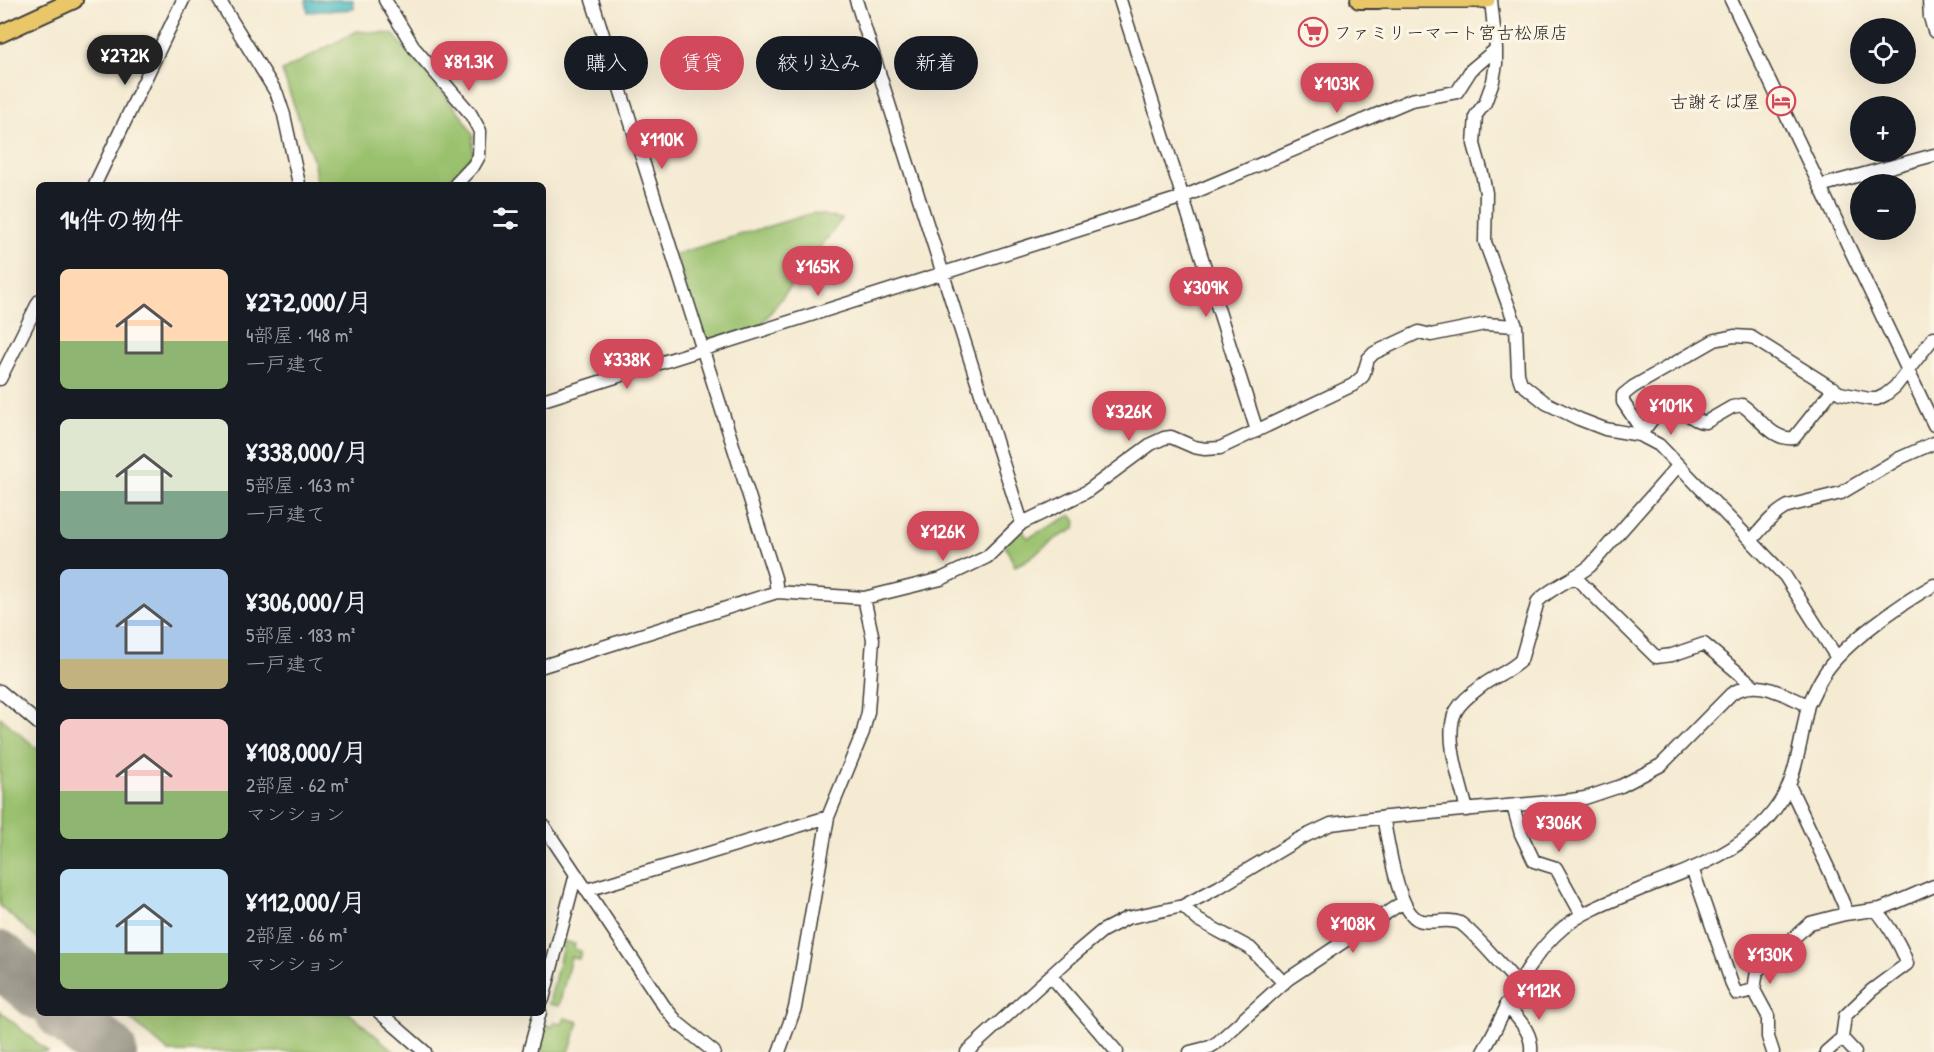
<!DOCTYPE html>
<html lang="ja">
<meta charset="utf-8">
<style>
:root{--surface:#171b24;--page:#242831;--text:#f1f3f6;--muted:#9ea1a6;--accent:#d1495b}
body{margin:0;font-family:"Patrick Hand","Klee One",sans-serif;background:var(--page);color:var(--text);height:100vh;display:flex;flex-direction:column;font-size:22px;white-space:nowrap}
*{box-sizing:border-box;margin:0}
p{font-size:20px;color:var(--muted)}
.icon{flex:none;width:33px;height:33px;fill:none;stroke:currentColor;stroke-width:2;stroke-linecap:round;stroke-linejoin:round}
.map{position:relative;flex:1;overflow:hidden}
.side{position:absolute;left:36px;top:182px;width:510px;height:834px;display:flex;flex-direction:column;background:var(--surface);border-radius:9px;box-shadow:0 6px 24px #0002}
.side>*{flex:none}
.guide{position:absolute;left:564px;top:36px;width:570px;height:54px;display:flex;gap:12px}
.controls{position:absolute;left:1850px;top:18px;display:grid;gap:12px}
.controls a{display:grid;place-items:center;width:66px;height:66px;border-radius:50%;background:var(--surface);box-shadow:0 6px 24px #0002;font-size:30px}
.price{position:absolute;translate:-50% -51px;padding:0 14px;border-radius:21px;background:var(--accent);color:#fff;font-size:20px;line-height:39px;filter:drop-shadow(0 2px 3px #0008)}
.price::after{content:'';position:absolute;left:50%;top:36px;width:18px;height:14px;margin-left:-9px;background:inherit;clip-path:polygon(0 0,100% 0,50% 100%)}
.price.on{background:#222;color:#fff}
ul{padding:0;list-style:none}
li{display:flex;align-items:center;gap:18px;height:150px;padding:0 24px}
li span{display:grid;place-items:center;flex:none;width:168px;height:120px;border-radius:9px;color:#555}
li>.icon{margin-inline-start:auto}
span .icon{width:72px;height:72px;fill:#fffc;stroke-width:1}
li b{font-size:26px}
h2{display:flex;justify-content:space-between;align-items:center;height:72px;padding:0 24px;font-size:26px}
.tag{padding:0 21px;border-radius:27px;background:var(--surface);box-shadow:0 6px 24px #0002;font-size:21px;line-height:54px}
.tag.on{background:var(--accent);color:#fff}
.map>svg:first-child{display:block}
</style>
<div class="map">
<svg width="1934" height="1052" viewBox="0 0 1934 1052">
<rect width="100%" height="100%" fill="#fcf5e5"/>
<filter id="ink" filterUnits="userSpaceOnUse"><feTurbulence type="fractalNoise" baseFrequency=".0167" numOctaves="2"/><feDisplacementMap in="SourceGraphic" scale="12" xChannelSelector="R" yChannelSelector="G"/><feConvolveMatrix kernelMatrix="1 2 1 2 8 2 1 2 1" color-interpolation-filters="sRGB"/></filter>
<filter id="wash" filterUnits="userSpaceOnUse"><feTurbulence type="fractalNoise" baseFrequency=".008" numOctaves="4" result="noise"/><feDisplacementMap in="SourceGraphic" scale="24" xChannelSelector="R" yChannelSelector="G"/><feGaussianBlur stdDeviation="1.35" result="paint"/><feColorMatrix in="noise" values="0 0 0 0 0 0 0 0 0 0 0 0 0 0 0 0 0 1.4 0 .05"/><feComposite in="paint" operator="in"/></filter>
<g filter="url(#wash)">
<rect width="100%" height="100%" fill="#f5ebd3"/>
<path fill="#9ac16d" stroke="#5b6e44" stroke-width="1.5" d="M 357,31 L 393,34 L 463,117 L 473,135 L 473,155 L 446,184 L 316,184 L 314,162 L 282,71 Z
M 813,213 L 842,219 L 758,329 L 704,347 L 676,254 Z
M 1071,515 L 1076,521 L 1075,529 L 1057,538 L 1025,561 L 1015,566 L 1004,544 L 1022,530 L 1028,538 Z
M 0,717 L 39,750 L 39,940 L 0,906 Z
M 564,941 L 575,944 L 574,949 L 581,951 L 579,959 L 571,957 L 559,1006 L 549,1004 Z
M 0,1011 L 48,1052 L 0,1052 Z
M 123,1013 L 349,1013 L 395,1052 L 169,1052 Z
M 565,1018 L 579,1022 L 569,1052 L 532,1052 L 541,1023 L 552,1027 L 554,1022 L 562,1024 Z"/>
<path fill="#4ab9c1" stroke="#336a6e" stroke-width="1.5" d="M 306,0 L 353,0 L 354,9 L 308,12 Z"/>
<g fill="none" stroke-linecap="round" stroke-linejoin="round">
<path stroke="#888478" stroke-width="56" d="M 0,959 L 39,992
M 63,1012 L 109,1052"/>
</g>
</g>
<g filter="url(#ink)">
<g fill="none" stroke-linecap="round" stroke-linejoin="round">
<g stroke="#3d3b37" stroke-width="15">
<path id="minor" d="M 219,0 L 277,94 L 284,115 L 299,184
M 385,0 L 415,49 L 470,113 L 480,131 L 479,156 L 474,165 L 456,184
M 592,0 L 775,578 L 777,592
M 856,0 L 1022,523
M 1120,0 L 1257,431
M 1491,0 L 1496,49 L 1496,64 L 1493,81 L 1485,103 L 1476,115 L 1474,144 L 1482,173 L 1486,193 L 1485,242 L 1516,326 L 1518,374 L 1521,383 L 1546,403 L 1579,419 L 1605,429 L 1640,435 L 1659,445 L 1785,576 L 1837,658
M 1731,0 L 1934,425
M 1929,0 L 1930,17 L 1934,31
M 95,184 L 183,0
M 1820,186 L 1934,155
M 0,379 L 39,301
M 543,400 L 1183,197 L 1411,100 L 1457,92 L 1471,70 L 1496,49
M 1643,432 L 1623,402 L 1623,395 L 1633,387 L 1715,340 L 1734,336 L 1751,337 L 1840,393 L 1869,399 L 1877,399 L 1885,395 L 1895,387 L 1934,337
M 1640,435 C 1647,427 1654,415 1662,409 C 1677,397 1691,424 1706,422 L 1732,407 L 1742,405 C 1759,416 1772,441 1794,438 L 1834,388
M 1752,540 C 1763,527 1773,514 1788,506 L 1841,493 L 1900,458 L 1934,443
M 1575,577 L 1656,657 L 1672,655 L 1704,644 L 1754,686
M 543,666 L 777,592 L 864,598 L 941,579 L 987,557 L 1022,523 L 1086,492 L 1151,444 L 1164,438 L 1171,437 L 1194,447 L 1205,449 L 1220,448 L 1353,385 L 1363,376 L 1368,359 L 1374,353 L 1419,332 L 1431,335 L 1485,324 L 1516,326
M 0,691 L 39,724
M 1808,705 C 1813,696 1817,685 1823,676 C 1842,644 1902,603 1934,585
M 1789,785 L 1829,870 L 1844,905 L 1845,914
M 1513,806 L 1521,834 L 1534,861 L 1556,868 L 1582,915
M 1467,810 C 1461,785 1443,734 1456,711 C 1462,700 1473,693 1483,685 C 1495,676 1510,671 1521,660 L 1538,601 C 1552,587 1574,579 1590,566 L 1678,466
M 1383,817 C 1388,839 1397,912 1419,920 C 1431,925 1446,917 1460,923 C 1471,929 1506,971 1518,983
M 543,825 L 664,1006 L 678,1023 L 714,1052
M 1692,868 L 1733,987 L 1737,994 L 1754,990 L 1757,971 L 1810,923 L 1845,914 L 1881,909 L 1934,886
M 587,890 L 828,817
M 1183,906 L 1198,920 L 1250,948 L 1284,983
M 1051,976 L 1117,1052
M 1754,990 L 1768,1016 L 1768,1037 L 1773,1052
M 543,999 L 576,874
M 1506,1004 C 1518,1019 1533,1032 1531,1052
M 379,1012 L 425,1052
M 529,1052 L 540,1012
M 779,1052 L 795,1008 L 828,817 L 863,732 L 868,712 L 873,639 L 864,598
M 967,1052 L 1070,958 L 1102,931 L 1127,918 L 1183,906 L 1219,887 L 1299,839 L 1331,824 L 1387,817 L 1571,800 L 1585,798 L 1621,786 L 1661,765 L 1731,694 C 1757,677 1782,694 1808,705 C 1802,731 1799,760 1789,785 C 1763,845 1698,867 1641,889 C 1615,900 1587,909 1564,927 C 1524,960 1508,1008 1483,1052
M 1190,1052 L 1210,1047 L 1218,1042 L 1288,979 L 1403,902
M 1826,1052 L 1842,1038
M 1855,1052 L 1842,1038 L 1845,1016 L 1872,990 L 1907,964 C 1903,948 1887,923 1876,910"/>
</g>
<g stroke="#3d3b37" stroke-width="18">
<path id="major" d="M 1379,0 L 1487,0"/>
</g>
<g stroke="#3d3b37" stroke-width="20">
<path id="highway" d="M 1359,0 L 1379,0
M 0,34 L 74,0"/>
</g>
<use href="#minor" stroke="#fff" stroke-width="12"/>
<use href="#major" stroke="#e9c769" stroke-width="15"/>
<use href="#highway" stroke="#e9c769" stroke-width="16"/>
</g>
</g>
<defs>
<g id="supermarket-ring" transform="scale(1.5)"><circle r="9.5" fill="#fcf5e5" stroke="#d1495b" stroke-width="1.5"/><path d="M-6-5.5h2.5l.6 2H6L4.5 2H-2.5L-4.4-4H-6ZM-1.5 3.2a1.3 1.3 0 1 0 .1 0ZM3 3.2a1.3 1.3 0 1 0 .1 0Z" fill="#d1495b"/></g>
<g id="hotel-ring" transform="scale(1.5)"><circle r="9.5" fill="#fcf5e5" stroke="#d1495b" stroke-width="1.5"/><path d="M-6-4.5h1.5V1H6V5H4.5V3h-9V5H-6ZM-4 0a1.8 1.8 0 1 1 3.6 0ZM.5 0V-2.5h3Q6-2.5 6 0Z" fill="#d1495b"/></g>
</defs>
<g fill-rule="evenodd">
<use href="#supermarket-ring" x="1313" y="32"/>
<use href="#hotel-ring" x="1781" y="101"/>
</g>
<g text-anchor="middle" dominant-baseline="central" stroke-width="6" stroke-linejoin="round" paint-order="stroke">
<g font-size="18" fill="#1c1c1c" stroke="#fcf5e5" text-anchor="start">
<text x="1334" y="32">ファミリーマート宮古松原店</text>
<text x="1760" y="101" text-anchor="end">古謝そば屋</text>
</g>
</g>
</svg>
<div class="controls">
<a><svg class="icon" aria-label="locate" viewBox="0 0 24 24"><circle cx="12" cy="12" r="6"/><path d="M12 2v4M12 18v4M2 12h4M18 12h4"/></svg></a>
<a>+</a>
<a>−</a>
</div>
<b class="price on" style="left:125px;top:86px">¥272K</b>
<b class="price" style="left:469px;top:92px">¥81.3K</b>
<b class="price" style="left:1337px;top:114px">¥103K</b>
<b class="price" style="left:662px;top:170px">¥110K</b>
<b class="price" style="left:818px;top:297px">¥165K</b>
<b class="price" style="left:1206px;top:318px">¥309K</b>
<b class="price" style="left:627px;top:390px">¥338K</b>
<b class="price" style="left:1671px;top:436px">¥101K</b>
<b class="price" style="left:1129px;top:442px">¥326K</b>
<b class="price" style="left:943px;top:562px">¥126K</b>
<b class="price" style="left:1559px;top:853px">¥306K</b>
<b class="price" style="left:1353px;top:954px">¥108K</b>
<b class="price" style="left:1770px;top:985px">¥130K</b>
<b class="price" style="left:1539px;top:1021px">¥112K</b>
<div class="guide">
<a class="tag">購入</a>
<a class="tag on">賃貸</a>
<a class="tag">絞り込み</a>
<a class="tag">新着</a>
</div>
<section class="side">
<h2>14件の物件<svg class="icon" aria-label="filters" viewBox="0 0 24 24"><path d="M4 7h16M4 17h16"/><circle cx="9" cy="7" r="2"/><circle cx="15" cy="17" r="2"/></svg></h2>
<ul>
<li><span style="background:linear-gradient(#ffd9b3 60%,#8fb573 0)"><svg class="icon" aria-label="home" viewBox="0 0 24 24"><path d="M3 11l9-7 9 7M6 9v11h12V9"/></svg></span><div><b>¥272,000/月</b><p>4部屋 · 148 m²</p><p>一戸建て</p></div></li>
<li><span style="background:linear-gradient(#dfe7d0 60%,#7fa58c 0)"><svg class="icon" aria-label="home" viewBox="0 0 24 24"><path d="M3 11l9-7 9 7M6 9v11h12V9"/></svg></span><div><b>¥338,000/月</b><p>5部屋 · 163 m²</p><p>一戸建て</p></div></li>
<li><span style="background:linear-gradient(#a9c7e8 75%,#c2b280 0)"><svg class="icon" aria-label="home" viewBox="0 0 24 24"><path d="M3 11l9-7 9 7M6 9v11h12V9"/></svg></span><div><b>¥306,000/月</b><p>5部屋 · 183 m²</p><p>一戸建て</p></div></li>
<li><span style="background:linear-gradient(#f6c9c9 60%,#8fb573 0)"><svg class="icon" aria-label="home" viewBox="0 0 24 24"><path d="M3 11l9-7 9 7M6 9v11h12V9"/></svg></span><div><b>¥108,000/月</b><p>2部屋 · 62 m²</p><p>マンション</p></div></li>
<li><span style="background:linear-gradient(#bfe0f5 70%,#8fb573 0)"><svg class="icon" aria-label="home" viewBox="0 0 24 24"><path d="M3 11l9-7 9 7M6 9v11h12V9"/></svg></span><div><b>¥112,000/月</b><p>2部屋 · 66 m²</p><p>マンション</p></div></li>
</ul>
</section>
</div>
